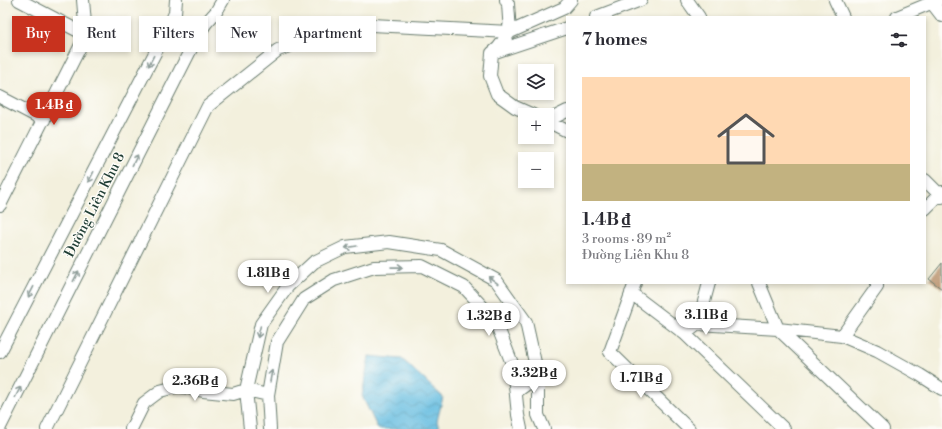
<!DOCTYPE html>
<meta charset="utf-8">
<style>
:root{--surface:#fff;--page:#f2f2f3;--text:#2b2b33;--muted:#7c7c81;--accent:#c8321e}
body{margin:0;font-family:"Libre Bodoni",serif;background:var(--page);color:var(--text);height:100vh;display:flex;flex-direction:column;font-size:15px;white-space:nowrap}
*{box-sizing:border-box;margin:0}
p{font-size:13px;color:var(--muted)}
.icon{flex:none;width:22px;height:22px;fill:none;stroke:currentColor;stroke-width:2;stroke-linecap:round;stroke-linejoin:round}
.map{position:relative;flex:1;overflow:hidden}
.drawer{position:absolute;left:566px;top:16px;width:360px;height:268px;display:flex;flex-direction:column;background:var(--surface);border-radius:0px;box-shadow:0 2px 6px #0003}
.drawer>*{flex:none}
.top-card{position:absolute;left:12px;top:16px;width:380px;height:36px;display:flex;gap:8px}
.fabs{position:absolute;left:518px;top:64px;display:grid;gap:8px}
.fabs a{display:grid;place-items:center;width:36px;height:36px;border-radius:0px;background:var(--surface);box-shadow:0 2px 6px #0003;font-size:20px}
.price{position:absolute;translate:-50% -34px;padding:0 9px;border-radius:14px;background:#fff;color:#222;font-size:13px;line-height:26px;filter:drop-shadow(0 1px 2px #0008)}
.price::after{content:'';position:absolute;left:50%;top:24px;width:12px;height:9px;margin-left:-6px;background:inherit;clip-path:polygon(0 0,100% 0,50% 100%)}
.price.selected{background:var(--accent);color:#fff}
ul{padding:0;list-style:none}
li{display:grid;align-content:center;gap:8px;height:212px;padding:0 16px}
li span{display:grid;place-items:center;height:124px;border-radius:0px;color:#555}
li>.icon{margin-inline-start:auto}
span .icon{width:72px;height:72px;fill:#fffc;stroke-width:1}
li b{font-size:17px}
h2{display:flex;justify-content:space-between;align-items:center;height:48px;padding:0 16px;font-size:17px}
.tag{padding:0 14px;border-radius:0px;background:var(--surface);box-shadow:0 2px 6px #0003;font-size:14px;line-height:36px}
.tag.selected{background:var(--accent);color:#fff}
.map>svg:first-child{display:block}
</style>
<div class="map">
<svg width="942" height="429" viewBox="0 0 942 429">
<defs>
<pattern id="water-waves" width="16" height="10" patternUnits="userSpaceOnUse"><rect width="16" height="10" fill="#63bce0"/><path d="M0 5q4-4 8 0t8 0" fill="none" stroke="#519ab6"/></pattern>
</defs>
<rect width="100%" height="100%" fill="#fdfcf7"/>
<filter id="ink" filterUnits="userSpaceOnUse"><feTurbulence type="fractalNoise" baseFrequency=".025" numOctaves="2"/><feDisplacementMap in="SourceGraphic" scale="8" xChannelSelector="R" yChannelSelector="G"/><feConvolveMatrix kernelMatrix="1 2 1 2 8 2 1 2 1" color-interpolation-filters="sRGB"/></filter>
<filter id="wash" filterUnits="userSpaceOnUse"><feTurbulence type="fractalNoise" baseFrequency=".012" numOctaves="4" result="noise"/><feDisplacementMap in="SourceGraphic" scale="16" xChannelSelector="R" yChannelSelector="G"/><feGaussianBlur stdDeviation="0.9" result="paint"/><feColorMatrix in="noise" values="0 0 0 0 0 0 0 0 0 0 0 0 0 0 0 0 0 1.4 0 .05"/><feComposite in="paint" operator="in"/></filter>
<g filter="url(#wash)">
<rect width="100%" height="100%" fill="#f3f0dd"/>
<path fill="url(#water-waves)" stroke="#417c8a" d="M 369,356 L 402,359 L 443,397 L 437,421 L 440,429 L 378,429 L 362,396 Z"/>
<g id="blocks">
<path fill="#c19f7e" d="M 942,263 L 942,289 L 929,279 Z"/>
</g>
</g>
<g filter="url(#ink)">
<use href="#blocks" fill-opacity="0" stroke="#697c6f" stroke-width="1"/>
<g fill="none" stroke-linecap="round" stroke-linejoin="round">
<g stroke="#697c6f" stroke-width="14">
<path id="minor" d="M 19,0 L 86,35
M 506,0 L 508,4 L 510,32 L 498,48 L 492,53 L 490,76 L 497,94 L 515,107 L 533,115
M 687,0 L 699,17
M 835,0 L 843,17
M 932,3 L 942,16
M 596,17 L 641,0
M 897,17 L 938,0
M 495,52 L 567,28
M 0,97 L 44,120
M 547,121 L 567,131
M 547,121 L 567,111
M 925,180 L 942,197
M 0,205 L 86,35 L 83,0
M 925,209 L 942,192
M 635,283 L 610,352 L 689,429
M 709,283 L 698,324 L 778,329 L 883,429
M 759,283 L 778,329 L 842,336 L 877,351 L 920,375 L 942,389
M 631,293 L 685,334
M 698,324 L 685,334 L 784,429
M 842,336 L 877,287 L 877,283
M 0,352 L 171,22 L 175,13 L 176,0
M 516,392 L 538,376
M 0,427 L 198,35 L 206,23 L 216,12 L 223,0
M 47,429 L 208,106 L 278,50 L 352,24 L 510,32 L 564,8 L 571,0
M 131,429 L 144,403 L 160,391 L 179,386 L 203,391 L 233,394 L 246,390 L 268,395
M 250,429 L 246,390 L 261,324 L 288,286 L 314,262 L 345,247 L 389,242 L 441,250 L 496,280 L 526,322 L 538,376 L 538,415 L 544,429
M 270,429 L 268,395 L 277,342 L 304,299 L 334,280 L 374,267 L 422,266 L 464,287 L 495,320 L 513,366 L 518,415 L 521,429"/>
</g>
<use href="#minor" stroke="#fff" stroke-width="12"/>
</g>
<defs><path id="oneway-shaft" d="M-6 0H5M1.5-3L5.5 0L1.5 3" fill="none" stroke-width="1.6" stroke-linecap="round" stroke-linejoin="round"/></defs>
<g stroke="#8f9e9a">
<use href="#oneway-shaft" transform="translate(151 61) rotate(117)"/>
<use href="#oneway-shaft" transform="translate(135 160) rotate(-63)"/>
<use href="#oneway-shaft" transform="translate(91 177) rotate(117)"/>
<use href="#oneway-shaft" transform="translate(351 247) rotate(171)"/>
<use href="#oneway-shaft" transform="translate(397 267) rotate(-1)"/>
<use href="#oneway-shaft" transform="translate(76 276) rotate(-63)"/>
<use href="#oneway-shaft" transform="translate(493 280) rotate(-143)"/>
<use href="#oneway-shaft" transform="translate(31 292) rotate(117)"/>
<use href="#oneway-shaft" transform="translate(259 332) rotate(103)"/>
<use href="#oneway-shaft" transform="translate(271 376) rotate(-80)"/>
<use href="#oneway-shaft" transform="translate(18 392) rotate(-63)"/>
</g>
</g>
<g text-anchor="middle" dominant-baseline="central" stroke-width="3" stroke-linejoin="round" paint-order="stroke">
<g font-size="14" fill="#1f3d34" stroke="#fdfcf7">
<text transform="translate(95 205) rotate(-63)">Đường Liên Khu 8</text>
</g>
</g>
</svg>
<div class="fabs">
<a><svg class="icon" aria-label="layers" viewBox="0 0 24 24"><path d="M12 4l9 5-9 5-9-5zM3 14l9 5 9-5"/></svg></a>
<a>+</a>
<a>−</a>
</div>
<b class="price selected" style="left:54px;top:126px">1.4B ₫</b>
<b class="price" style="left:268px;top:294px">1.81B ₫</b>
<b class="price" style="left:706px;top:336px">3.11B ₫</b>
<b class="price" style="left:489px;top:337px">1.32B ₫</b>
<b class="price" style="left:534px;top:394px">3.32B ₫</b>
<b class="price" style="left:641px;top:399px">1.71B ₫</b>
<b class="price" style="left:195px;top:402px">2.36B ₫</b>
<div class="top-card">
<a class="tag selected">Buy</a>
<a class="tag">Rent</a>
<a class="tag">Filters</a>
<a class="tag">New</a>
<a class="tag">Apartment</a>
</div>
<section class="drawer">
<h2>7 homes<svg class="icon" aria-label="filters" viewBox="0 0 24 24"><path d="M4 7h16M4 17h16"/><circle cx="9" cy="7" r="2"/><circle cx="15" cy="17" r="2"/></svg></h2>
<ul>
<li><span style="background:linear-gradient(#ffd9b3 70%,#c2b280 0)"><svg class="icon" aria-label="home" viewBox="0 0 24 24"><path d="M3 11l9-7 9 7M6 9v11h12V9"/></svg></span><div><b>1.4B ₫</b><p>3 rooms · 89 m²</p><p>Đường Liên Khu 8</p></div></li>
</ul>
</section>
</div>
